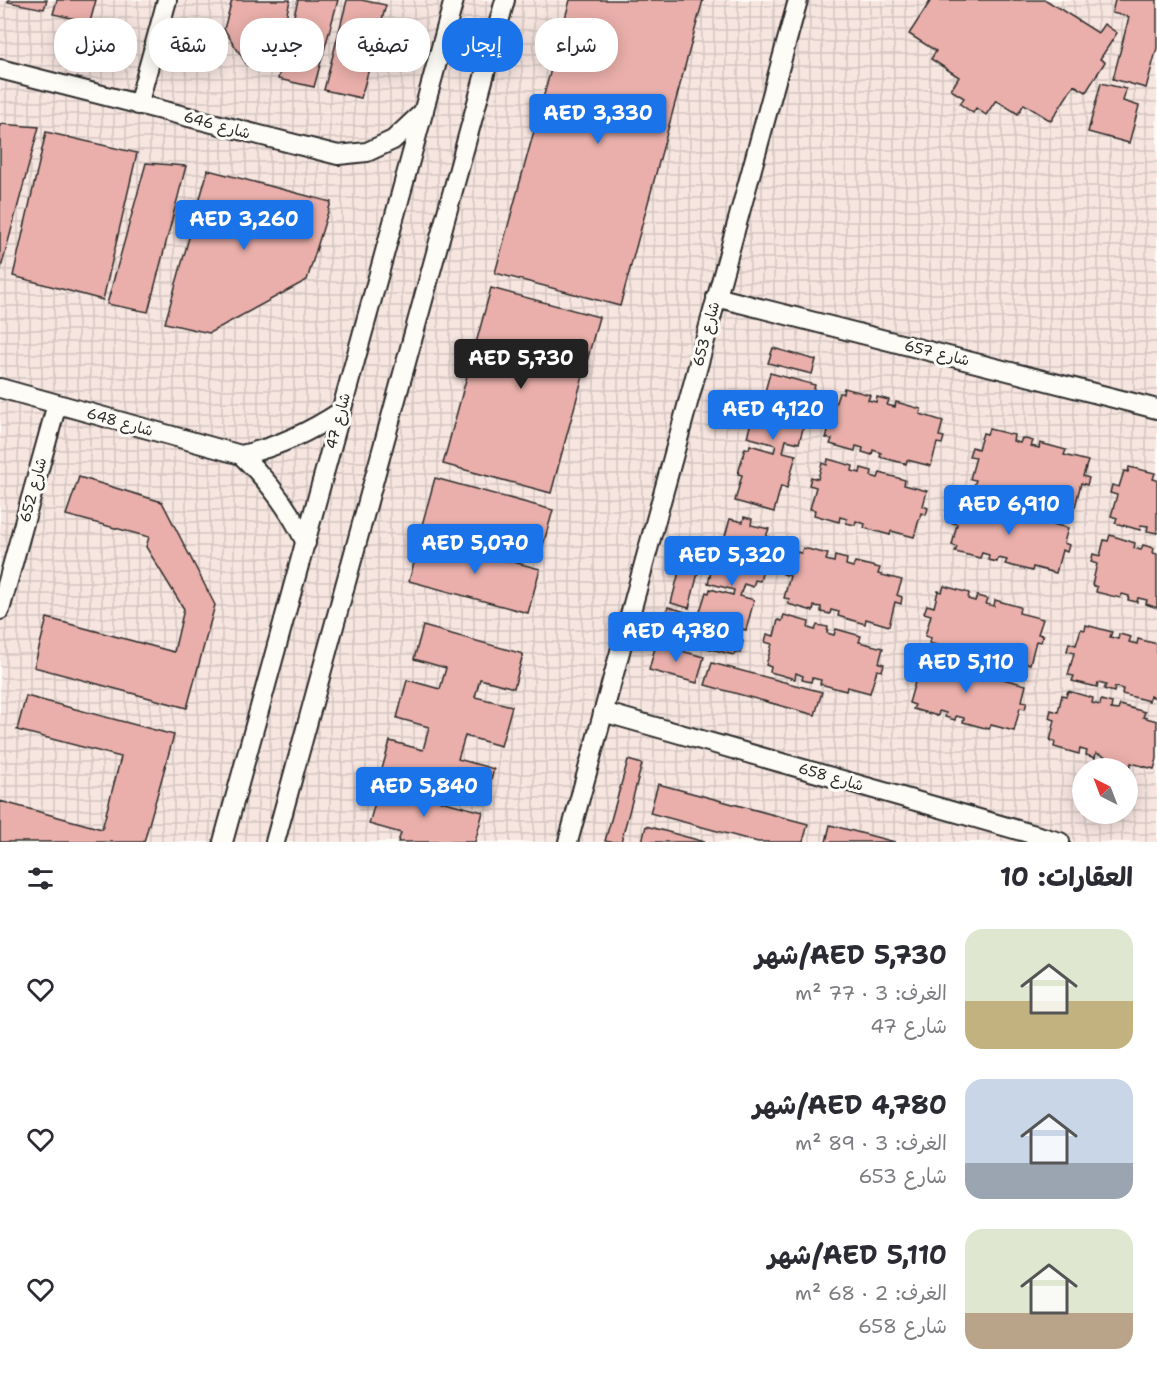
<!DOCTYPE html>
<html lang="ar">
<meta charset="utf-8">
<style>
:root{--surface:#fff;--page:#f7f7f7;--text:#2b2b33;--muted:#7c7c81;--accent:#1a73e8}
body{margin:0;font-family:"Shantell Sans","Playpen Sans Arabic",sans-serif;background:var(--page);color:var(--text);direction:rtl;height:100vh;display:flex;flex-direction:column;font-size:22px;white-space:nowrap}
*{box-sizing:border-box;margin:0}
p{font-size:20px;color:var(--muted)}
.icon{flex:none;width:33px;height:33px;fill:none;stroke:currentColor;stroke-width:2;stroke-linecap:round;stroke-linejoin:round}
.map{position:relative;height:842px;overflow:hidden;direction:ltr}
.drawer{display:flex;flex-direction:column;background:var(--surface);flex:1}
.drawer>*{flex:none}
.top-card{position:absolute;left:18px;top:18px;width:600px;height:54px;direction:rtl;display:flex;gap:12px}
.needle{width:39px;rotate:318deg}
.tools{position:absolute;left:1072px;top:758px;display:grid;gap:12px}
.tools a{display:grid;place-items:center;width:66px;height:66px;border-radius:50%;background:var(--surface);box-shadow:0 3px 15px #0003;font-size:30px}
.price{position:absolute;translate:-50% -51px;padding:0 14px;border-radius:6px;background:var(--accent);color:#fff;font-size:20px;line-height:39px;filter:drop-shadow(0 2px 3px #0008)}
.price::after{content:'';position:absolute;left:50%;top:36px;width:18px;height:14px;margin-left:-9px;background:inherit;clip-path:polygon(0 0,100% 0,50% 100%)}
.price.active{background:#222;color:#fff}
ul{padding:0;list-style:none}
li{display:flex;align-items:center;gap:18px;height:150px;padding:0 24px}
li span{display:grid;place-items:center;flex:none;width:168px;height:120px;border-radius:18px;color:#555}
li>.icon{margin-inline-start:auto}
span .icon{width:72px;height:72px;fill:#fffc;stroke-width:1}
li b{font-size:26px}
h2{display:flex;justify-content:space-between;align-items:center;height:72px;padding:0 24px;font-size:26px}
.tag{padding:0 21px;border-radius:24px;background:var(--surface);box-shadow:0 3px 15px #0003;font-size:21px;line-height:54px}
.tag.active{background:var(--accent);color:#fff}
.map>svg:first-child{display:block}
</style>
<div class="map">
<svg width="1157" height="842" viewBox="0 0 1157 842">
<defs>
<pattern id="industrial-grid" width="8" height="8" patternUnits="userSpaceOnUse" patternTransform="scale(1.5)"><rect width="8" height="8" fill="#f7e5e0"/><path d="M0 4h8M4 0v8" fill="none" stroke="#d4c5c0"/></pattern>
</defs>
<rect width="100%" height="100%" fill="#fdfcf7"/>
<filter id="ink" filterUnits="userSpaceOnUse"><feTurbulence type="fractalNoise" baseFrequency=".0167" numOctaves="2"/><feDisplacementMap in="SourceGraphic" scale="12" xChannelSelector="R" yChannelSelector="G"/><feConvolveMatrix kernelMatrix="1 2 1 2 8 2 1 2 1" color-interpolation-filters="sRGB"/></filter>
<g filter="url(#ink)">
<path fill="url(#industrial-grid)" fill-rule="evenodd" d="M 0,0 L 1157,0 L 1157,842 L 0,842 ZM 1083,768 L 1128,768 L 1128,813 L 1083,813 Z"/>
<path fill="#eaafaa" stroke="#2b2b2b" stroke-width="1.5" d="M 8,0 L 47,0 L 44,9 L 8,2 Z
M 57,0 L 96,0 L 90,22 L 53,14 Z
M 232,0 L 290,0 L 275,67 L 247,65 L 224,29 Z
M 298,0 L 338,0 L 314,87 L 278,79 Z
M 347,0 L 361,0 L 386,5 L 361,98 L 324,90 Z
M 570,0 L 703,0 L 620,306 L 495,273 Z
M 931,0 L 1046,0 L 1098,33 L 1104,24 L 1117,33 L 1100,59 L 1105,62 L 1086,92 L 1074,85 L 1051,121 L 1024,104 L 1018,114 L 996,100 L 986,115 L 976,108 L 973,113 L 960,104 L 964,98 L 951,90 L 959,77 L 931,59 L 936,51 L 909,34 Z
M 1115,0 L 1157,0 L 1157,48 L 1146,88 L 1113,79 L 1129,17 L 1112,13 Z
M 1101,83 L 1126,89 L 1123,101 L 1139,106 L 1129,143 L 1088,132 Z
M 0,124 L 39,127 L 0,272 Z
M 46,132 L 137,153 L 103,300 L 13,276 Z
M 146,163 L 186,166 L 148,312 L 107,304 Z
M 208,170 L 331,202 L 307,280 L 209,333 L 165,323 Z
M 491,288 L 599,317 L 551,493 L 443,464 Z
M 773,348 L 816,360 L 812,374 L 768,363 Z
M 770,373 L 815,385 L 799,443 L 786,440 L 783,452 L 796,455 L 787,488 L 781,486 L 774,512 L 735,501 L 742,475 L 738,474 L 745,448 L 749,449 L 750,445 L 774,452 L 776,445 L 747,437 L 758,397 L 763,399 Z
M 844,388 L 870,395 L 868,400 L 876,402 L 877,397 L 889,400 L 887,405 L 895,407 L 896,402 L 921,409 L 920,414 L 943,421 L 939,436 L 944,437 L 942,444 L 937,443 L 931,466 L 907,460 L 906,464 L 880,457 L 881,453 L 873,450 L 872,455 L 862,452 L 863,448 L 856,446 L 855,451 L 830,444 L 832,439 L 826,438 L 832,417 L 825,415 L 827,407 L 834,408 L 839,393 L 843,393 Z
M 989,429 L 1014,435 L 1013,441 L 1020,443 L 1022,438 L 1033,441 L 1031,446 L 1039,448 L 1040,443 L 1066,450 L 1064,455 L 1088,461 L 1083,476 L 1089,478 L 1087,485 L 1081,483 L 1075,507 L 1052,500 L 1051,504 L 1024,498 L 1026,493 L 1017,491 L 1016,495 L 1006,493 L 1008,488 L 1001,487 L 999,492 L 974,485 L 976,480 L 970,479 L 976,457 L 969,456 L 972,447 L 978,449 L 983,433 L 987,434 Z
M 828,459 L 853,466 L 852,471 L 860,473 L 861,468 L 872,471 L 871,476 L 878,478 L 880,473 L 905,480 L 904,485 L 927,491 L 923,506 L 928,508 L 926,515 L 921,513 L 914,537 L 891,531 L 890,535 L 864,528 L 865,524 L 856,521 L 855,525 L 846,523 L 847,519 L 840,517 L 839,522 L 814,515 L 815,510 L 810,509 L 816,487 L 809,485 L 811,477 L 818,479 L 822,463 L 827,465 Z
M 1129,467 L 1155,473 L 1153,479 L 1157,480 L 1157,533 L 1147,531 L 1148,526 L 1141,525 L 1140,530 L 1115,523 L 1117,518 L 1111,516 L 1117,495 L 1110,493 L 1112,485 L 1119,487 L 1124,471 L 1128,472 Z
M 79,477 L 162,502 L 215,605 L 187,708 L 34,667 L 47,618 L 174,652 L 184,609 L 146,547 L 149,537 L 66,515 Z
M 435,478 L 553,510 L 540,556 L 422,525 Z
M 970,496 L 995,502 L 993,508 L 1001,510 L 1003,504 L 1014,507 L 1012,513 L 1020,515 L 1021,510 L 1047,516 L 1045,522 L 1068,528 L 1064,543 L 1069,545 L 1067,552 L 1062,550 L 1056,573 L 1033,567 L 1032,571 L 1005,564 L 1007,560 L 998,558 L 997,562 L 988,560 L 989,555 L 982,553 L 980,558 L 955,552 L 957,547 L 952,545 L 957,524 L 950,522 L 953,514 L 960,516 L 964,500 L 968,501 Z
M 744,517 L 752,519 L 751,525 L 769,529 L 766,536 L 772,538 L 760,581 L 755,580 L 753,587 L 744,584 L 740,596 L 754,600 L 746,630 L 742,629 L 738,640 L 743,641 L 740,653 L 735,652 L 734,655 L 695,645 L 696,642 L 692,640 L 695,628 L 700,629 L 702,620 L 698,618 L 706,592 L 709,593 L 710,589 L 733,595 L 734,590 L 708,583 L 719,542 L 723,543 L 730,519 L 743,522 Z
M 1110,535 L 1135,543 L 1134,548 L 1141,550 L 1143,545 L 1154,548 L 1153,553 L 1157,554 L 1157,608 L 1146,604 L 1147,600 L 1138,598 L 1137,602 L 1128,600 L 1129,596 L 1122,594 L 1120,598 L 1096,592 L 1097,587 L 1092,585 L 1097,564 L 1091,562 L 1093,554 L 1100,556 L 1104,540 L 1108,541 Z
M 421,538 L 540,569 L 528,613 L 409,581 Z
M 803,548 L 828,554 L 826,560 L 834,562 L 835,556 L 847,559 L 846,565 L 853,567 L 855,562 L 880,568 L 878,574 L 902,580 L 897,595 L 902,597 L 901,604 L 895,602 L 889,626 L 866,619 L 865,624 L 838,616 L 839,612 L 831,610 L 830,614 L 821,612 L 821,607 L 814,606 L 813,611 L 788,604 L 790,599 L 784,598 L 790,576 L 783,574 L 785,566 L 792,568 L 797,552 L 801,553 Z
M 680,568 L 698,573 L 689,608 L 671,603 Z
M 944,586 L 969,593 L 968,599 L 975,601 L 977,596 L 988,599 L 986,604 L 994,606 L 995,600 L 1020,607 L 1019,613 L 1043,619 L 1038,634 L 1043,635 L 1041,642 L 1036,641 L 1030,664 L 1007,658 L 1006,662 L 979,655 L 981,651 L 972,649 L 971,653 L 961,651 L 963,646 L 956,644 L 955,650 L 929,643 L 931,638 L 925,636 L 931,615 L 924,613 L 927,605 L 934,607 L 938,591 L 942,592 Z
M 668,607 L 686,612 L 678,638 L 660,633 Z
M 784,615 L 809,622 L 808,628 L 815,630 L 817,625 L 828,627 L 827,633 L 834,635 L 836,629 L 861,636 L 859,642 L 883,648 L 879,663 L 884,664 L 882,671 L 877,670 L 870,693 L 847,687 L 846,691 L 820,684 L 821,680 L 812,678 L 811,682 L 802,680 L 803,676 L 796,673 L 795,679 L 770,672 L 771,667 L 766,665 L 772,644 L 765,642 L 767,634 L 774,636 L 778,620 L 782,621 Z
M 1086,625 L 1112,632 L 1110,637 L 1118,639 L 1119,634 L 1131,637 L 1129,642 L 1137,644 L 1138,639 L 1157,644 L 1157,698 L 1150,696 L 1149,701 L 1122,694 L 1123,689 L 1115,687 L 1114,692 L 1104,689 L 1106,685 L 1098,683 L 1097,687 L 1072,681 L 1074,676 L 1068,675 L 1074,653 L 1067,651 L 1069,643 L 1076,645 L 1081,629 L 1085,630 Z
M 423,626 L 523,654 L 514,688 L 480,679 L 475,697 L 512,706 L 501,746 L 465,736 L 458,759 L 494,769 L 484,804 L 380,776 L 390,741 L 423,750 L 429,727 L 397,718 L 407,680 L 440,689 L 446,668 L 414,659 Z
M 656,644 L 704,657 L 697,683 L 649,670 Z
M 927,653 L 953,660 L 951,666 L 959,668 L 960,662 L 971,665 L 970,671 L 978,673 L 979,667 L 1004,674 L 1003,679 L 1026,685 L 1022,701 L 1027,702 L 1025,709 L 1020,708 L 1014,731 L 991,725 L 989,729 L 963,722 L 964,718 L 956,716 L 955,720 L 945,717 L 946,713 L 939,711 L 938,716 L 913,709 L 915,705 L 909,703 L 915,682 L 908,680 L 910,672 L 917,674 L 922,657 L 926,659 Z
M 712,663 L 822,692 L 815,715 L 705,685 Z
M 1068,691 L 1093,698 L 1092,703 L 1100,705 L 1101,700 L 1112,703 L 1111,709 L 1118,710 L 1120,705 L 1145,712 L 1143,717 L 1157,721 L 1157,759 L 1154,769 L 1131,763 L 1130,767 L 1104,760 L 1105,756 L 1096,753 L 1095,758 L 1086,755 L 1087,751 L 1080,749 L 1079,754 L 1054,747 L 1055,742 L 1050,741 L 1055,720 L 1049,718 L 1051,710 L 1058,712 L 1062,695 L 1066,696 Z
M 26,696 L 174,735 L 144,842 L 0,842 L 0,801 L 102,829 L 121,757 L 17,730 Z
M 628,760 L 642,764 L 621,842 L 610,842 L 605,841 Z
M 658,784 L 808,824 L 803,842 L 758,842 L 650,813 Z
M 380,785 L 483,812 L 475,842 L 398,842 L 401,833 L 369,824 Z
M 830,825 L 895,842 L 826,842 Z
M 646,826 L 705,842 L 642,842 Z"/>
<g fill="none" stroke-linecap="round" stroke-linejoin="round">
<g stroke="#2b2b2b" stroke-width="22">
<path id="street" d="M 0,69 L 338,155 L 367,152 L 393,140 L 424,111
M 138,105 L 167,0
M 716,297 L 1157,409
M 0,388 L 241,455 C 269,481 289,508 306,543
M 241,455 C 278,447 308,433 340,412
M 0,610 L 57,404
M 603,712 L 1060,842
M 223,842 L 454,0
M 275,842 L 505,0
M 568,842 L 798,0"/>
</g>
<use href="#street" stroke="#fdfcf7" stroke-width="18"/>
</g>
</g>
<g text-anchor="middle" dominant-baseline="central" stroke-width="6" stroke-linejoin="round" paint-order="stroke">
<g font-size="15" fill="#2b2b2b" stroke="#fdfcf7">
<text transform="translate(217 125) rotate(15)">شارع 646</text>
<text transform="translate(706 334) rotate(-75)">شارع 653</text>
<text transform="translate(937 353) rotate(14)">شارع 657</text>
<text transform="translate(338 421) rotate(-75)">شارع 47</text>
<text transform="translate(120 422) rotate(16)">شارع 648</text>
<text transform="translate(33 490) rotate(-75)">شارع 652</text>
<text transform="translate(831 777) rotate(16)">شارع 658</text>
</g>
</g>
</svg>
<div class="tools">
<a><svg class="needle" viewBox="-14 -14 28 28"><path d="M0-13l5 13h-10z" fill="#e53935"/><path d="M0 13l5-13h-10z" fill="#7c7c81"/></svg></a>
</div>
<b class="price" style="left:598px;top:145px">AED 3,330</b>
<b class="price" style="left:244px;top:251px">AED 3,260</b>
<b class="price active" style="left:521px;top:390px">AED 5,730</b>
<b class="price" style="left:773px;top:441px">AED 4,120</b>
<b class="price" style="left:1009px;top:536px">AED 6,910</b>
<b class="price" style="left:475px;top:575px">AED 5,070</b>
<b class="price" style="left:732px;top:587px">AED 5,320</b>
<b class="price" style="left:676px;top:663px">AED 4,780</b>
<b class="price" style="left:966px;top:694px">AED 5,110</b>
<b class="price" style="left:424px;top:818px">AED 5,840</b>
<div class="top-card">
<a class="tag">شراء</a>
<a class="tag active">إيجار</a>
<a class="tag">تصفية</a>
<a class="tag">جديد</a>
<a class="tag">شقة</a>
<a class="tag">منزل</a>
</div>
</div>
<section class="drawer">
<h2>العقارات: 10<svg class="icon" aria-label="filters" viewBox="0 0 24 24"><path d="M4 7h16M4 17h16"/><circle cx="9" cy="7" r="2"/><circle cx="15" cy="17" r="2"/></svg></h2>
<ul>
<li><span style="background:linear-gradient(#dfe7d0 60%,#c2b280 0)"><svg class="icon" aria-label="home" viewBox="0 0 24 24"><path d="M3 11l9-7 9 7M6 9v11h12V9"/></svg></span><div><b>AED 5,730/شهر</b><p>الغرف: 3 · 77 m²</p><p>شارع 47</p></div><svg class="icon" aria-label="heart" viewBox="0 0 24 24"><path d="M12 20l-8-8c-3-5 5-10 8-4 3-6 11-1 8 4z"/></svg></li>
<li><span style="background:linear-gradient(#c9d6e8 70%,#9aa5b1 0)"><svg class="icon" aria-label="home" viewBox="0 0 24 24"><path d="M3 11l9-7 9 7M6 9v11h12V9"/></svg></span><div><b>AED 4,780/شهر</b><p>الغرف: 3 · 89 m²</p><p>شارع 653</p></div><svg class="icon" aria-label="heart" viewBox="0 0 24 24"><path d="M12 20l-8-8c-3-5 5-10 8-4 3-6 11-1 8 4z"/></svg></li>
<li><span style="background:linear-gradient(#dfe7d0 70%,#b9a48a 0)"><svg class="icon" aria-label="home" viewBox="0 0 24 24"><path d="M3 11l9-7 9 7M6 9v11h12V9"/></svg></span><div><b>AED 5,110/شهر</b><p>الغرف: 2 · 68 m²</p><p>شارع 658</p></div><svg class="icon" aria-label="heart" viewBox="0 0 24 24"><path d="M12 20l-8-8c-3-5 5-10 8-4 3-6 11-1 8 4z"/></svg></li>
</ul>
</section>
